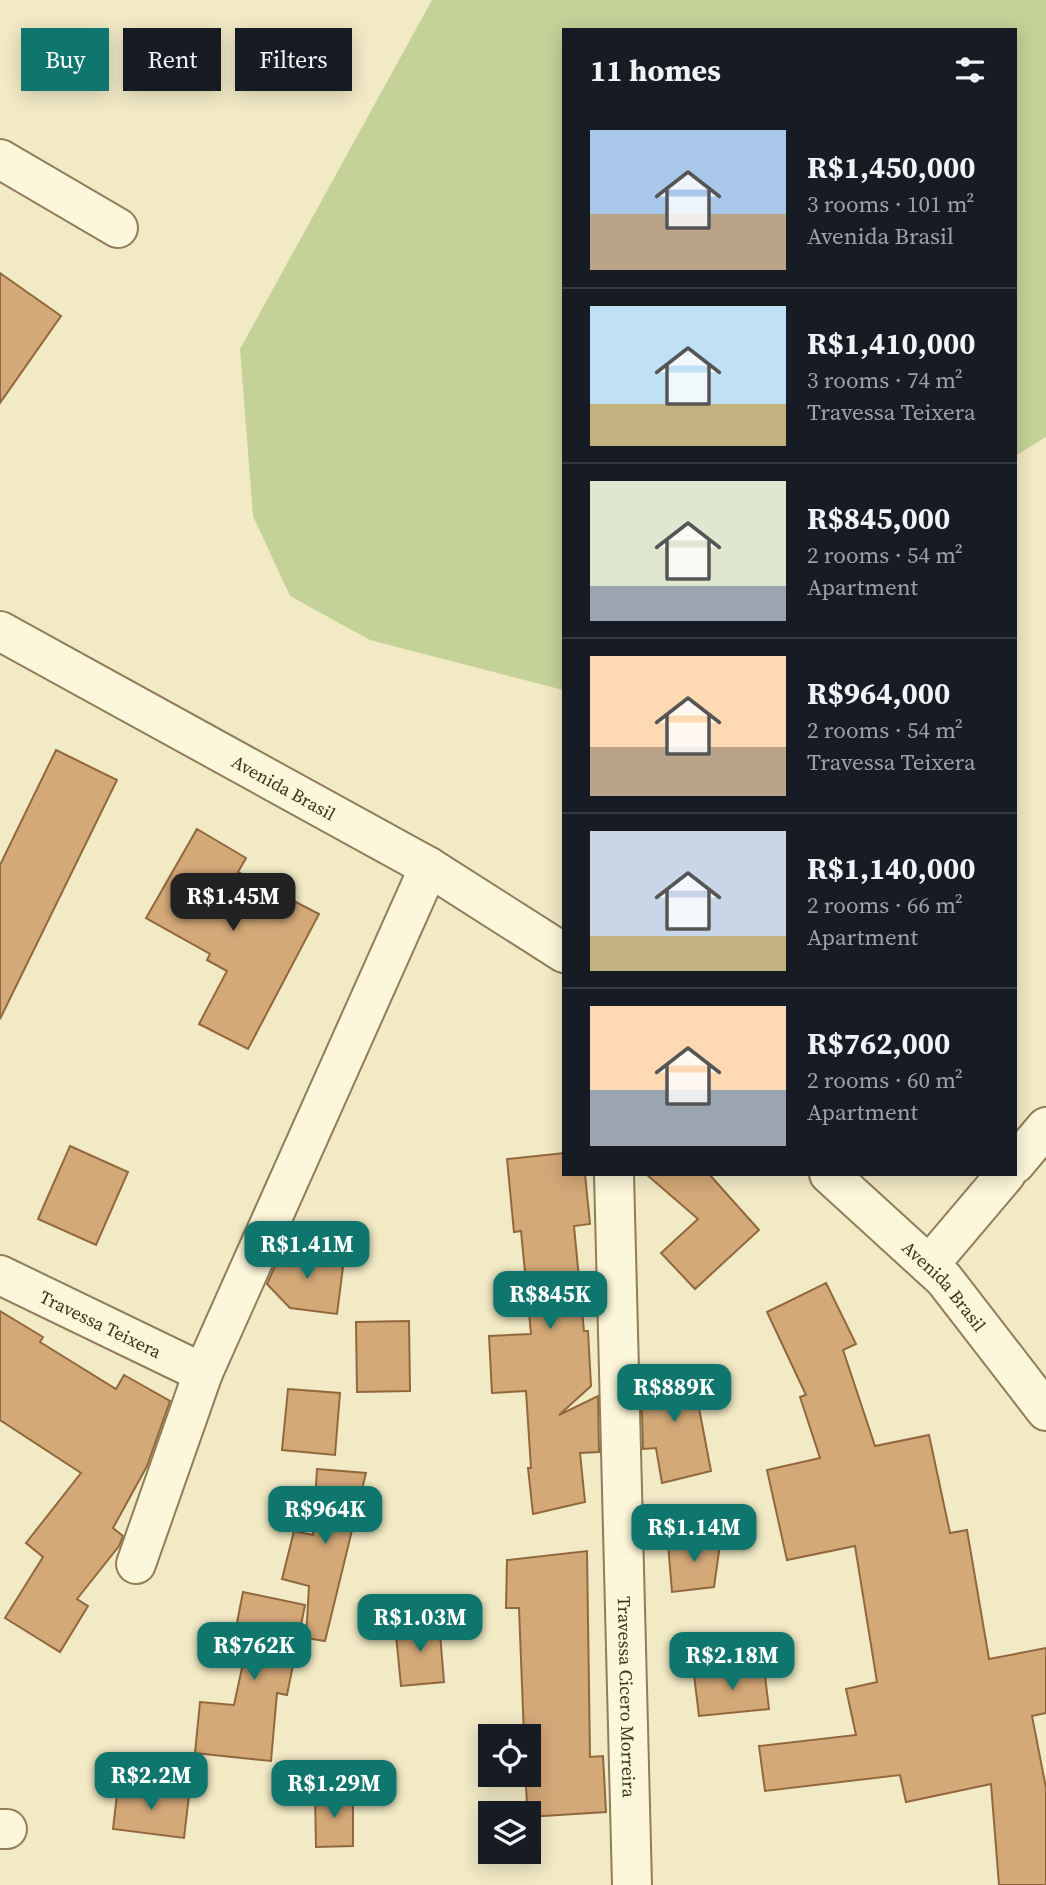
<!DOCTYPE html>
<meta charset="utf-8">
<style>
:root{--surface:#171b24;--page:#242831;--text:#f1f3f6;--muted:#9ea1a6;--line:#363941;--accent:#0f766e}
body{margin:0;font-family:"Source Serif 4",serif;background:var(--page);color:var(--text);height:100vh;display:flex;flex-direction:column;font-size:26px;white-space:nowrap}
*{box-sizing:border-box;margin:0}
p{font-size:23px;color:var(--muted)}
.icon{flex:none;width:38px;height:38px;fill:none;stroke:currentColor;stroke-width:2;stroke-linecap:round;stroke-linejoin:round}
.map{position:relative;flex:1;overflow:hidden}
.drawer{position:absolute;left:562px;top:28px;width:455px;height:1148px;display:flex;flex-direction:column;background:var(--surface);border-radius:0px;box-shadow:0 4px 18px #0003}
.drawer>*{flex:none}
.hud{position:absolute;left:21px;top:28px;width:436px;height:63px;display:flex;gap:14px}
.fabs{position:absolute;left:478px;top:1724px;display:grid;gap:14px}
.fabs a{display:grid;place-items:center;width:63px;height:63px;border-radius:0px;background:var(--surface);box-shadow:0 4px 18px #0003;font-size:35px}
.price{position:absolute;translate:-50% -60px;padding:0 16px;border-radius:14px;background:var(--accent);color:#fff;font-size:23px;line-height:46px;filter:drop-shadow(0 2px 4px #0008)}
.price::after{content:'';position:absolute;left:50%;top:42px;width:21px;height:16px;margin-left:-10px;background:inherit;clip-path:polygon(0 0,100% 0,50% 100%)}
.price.on{background:#222;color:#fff}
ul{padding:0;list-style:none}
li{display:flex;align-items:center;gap:21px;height:175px;padding:0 28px}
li+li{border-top:2px solid var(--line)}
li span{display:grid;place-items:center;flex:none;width:196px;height:140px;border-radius:0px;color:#555}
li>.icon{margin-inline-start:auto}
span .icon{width:84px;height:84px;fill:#fffc;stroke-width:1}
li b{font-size:30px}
h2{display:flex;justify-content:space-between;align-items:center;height:84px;padding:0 28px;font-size:30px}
.tag{padding:0 24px;border-radius:0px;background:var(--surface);box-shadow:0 4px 18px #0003;font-size:24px;line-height:63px}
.tag.on{background:var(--accent);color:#fff}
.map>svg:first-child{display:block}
</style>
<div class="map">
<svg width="1046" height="1885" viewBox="0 0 1046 1885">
<rect width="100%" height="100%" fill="#f2eac5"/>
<path fill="#c4d298" d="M 432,0 L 1046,0 L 1046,437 L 1015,456 L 1015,30 L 564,30 L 563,690 L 370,640 L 290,596 L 253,516 L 240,349 Z"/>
<path fill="#d4a978" stroke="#91683d" stroke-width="2" d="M 0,273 L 61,316 L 0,403 Z
M 56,750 L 117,780 L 0,1019 L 0,865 Z
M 197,829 L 246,858 L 238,872 L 319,914 L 248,1049 L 199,1024 L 227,971 L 207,960 L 210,954 L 146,918 Z
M 70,1146 L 128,1172 L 96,1245 L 38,1219 Z
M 564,1153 L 564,1174 L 585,1174 L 590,1224 L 574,1226 L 584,1331 L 588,1331 L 591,1386 L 559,1415 L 598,1396 L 599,1452 L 580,1453 L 585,1502 L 533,1514 L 528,1468 L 531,1468 L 526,1391 L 492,1393 L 489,1336 L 531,1334 L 521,1231 L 514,1232 L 507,1159 Z
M 646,1174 L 709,1174 L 759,1230 L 695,1289 L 661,1253 L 698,1219 Z
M 286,1242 L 343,1267 L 337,1314 L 290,1308 L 267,1284 Z
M 826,1283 L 856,1344 L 843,1350 L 875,1446 L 929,1435 L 950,1533 L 967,1530 L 989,1659 L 1046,1648 L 1046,1713 L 1032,1716 L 1046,1788 L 1046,1885 L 999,1885 L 991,1784 L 906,1802 L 900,1775 L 765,1791 L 759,1746 L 856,1735 L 846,1689 L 877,1682 L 855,1546 L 787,1560 L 767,1470 L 820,1458 L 800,1397 L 806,1395 L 767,1312 Z
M 0,1311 L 43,1337 L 40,1342 L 116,1389 L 124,1375 L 170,1401 L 147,1466 L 113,1528 L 123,1536 L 119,1546 L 77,1599 L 88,1606 L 60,1652 L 5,1618 L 43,1557 L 26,1543 L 81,1473 L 0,1420 Z
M 409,1321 L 410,1391 L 357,1392 L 356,1322 Z
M 691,1366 L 711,1471 L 662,1483 L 656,1448 L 643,1449 L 641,1376 Z
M 288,1389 L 340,1393 L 335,1455 L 282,1450 Z
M 317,1469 L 366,1473 L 325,1641 L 306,1638 L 309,1586 L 282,1579 L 294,1531 L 313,1535 Z
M 721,1537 L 714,1587 L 672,1592 L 668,1543 Z
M 587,1551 L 590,1757 L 603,1756 L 606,1812 L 528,1817 L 525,1774 L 528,1774 L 528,1736 L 524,1736 L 519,1608 L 506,1608 L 507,1560 Z
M 243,1592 L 305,1605 L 287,1695 L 277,1693 L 271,1761 L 195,1753 L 200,1702 L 234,1705 L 248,1640 L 234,1638 Z
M 439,1622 L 444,1682 L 401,1686 L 395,1625 Z
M 764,1667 L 769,1709 L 699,1716 L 694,1675 Z
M 118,1786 L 189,1795 L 184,1838 L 113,1829 Z
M 315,1794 L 353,1794 L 353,1846 L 316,1847 Z"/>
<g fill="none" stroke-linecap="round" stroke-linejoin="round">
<g stroke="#907d59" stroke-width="42">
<g id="minor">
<path d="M 0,159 L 118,228"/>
<path id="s1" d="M 0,631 L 429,867 L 564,953"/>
<path d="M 1015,1164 L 1046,1127"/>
<path id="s2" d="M 614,1174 L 632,1885"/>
<path id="s3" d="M 829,1174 L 944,1279 L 1046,1411"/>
<path d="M 929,1265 L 1006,1174"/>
<path id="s4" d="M 0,1275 L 203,1373"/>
<path d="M 136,1564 L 203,1373 L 429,867"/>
<path d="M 0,1829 L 7,1829"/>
</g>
</g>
<use href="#minor" stroke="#fcf6da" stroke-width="38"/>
</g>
<g text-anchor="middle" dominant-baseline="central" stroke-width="7" stroke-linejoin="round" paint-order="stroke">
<g font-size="18" fill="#3e321e" stroke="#f9f3d6">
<text stroke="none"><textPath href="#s1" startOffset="324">Avenida Brasil</textPath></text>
<text stroke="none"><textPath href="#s3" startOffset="161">Avenida Brasil</textPath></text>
<text stroke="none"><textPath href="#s4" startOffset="112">Travessa Teixera</textPath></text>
<text stroke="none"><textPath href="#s2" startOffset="523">Travessa Cicero Morreira</textPath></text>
</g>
</g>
</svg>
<div class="fabs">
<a><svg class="icon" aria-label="locate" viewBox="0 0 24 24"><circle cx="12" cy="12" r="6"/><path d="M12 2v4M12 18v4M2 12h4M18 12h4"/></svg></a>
<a><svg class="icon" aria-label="layers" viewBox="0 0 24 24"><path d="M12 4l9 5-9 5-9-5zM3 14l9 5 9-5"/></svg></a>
</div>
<b class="price on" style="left:233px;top:933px">R$1.45M</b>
<b class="price" style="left:307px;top:1281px">R$1.41M</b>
<b class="price" style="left:550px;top:1331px">R$845K</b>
<b class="price" style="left:674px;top:1424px">R$889K</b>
<b class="price" style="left:325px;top:1546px">R$964K</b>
<b class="price" style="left:694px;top:1564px">R$1.14M</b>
<b class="price" style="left:420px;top:1654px">R$1.03M</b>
<b class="price" style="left:254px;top:1682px">R$762K</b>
<b class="price" style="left:732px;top:1692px">R$2.18M</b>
<b class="price" style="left:151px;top:1812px">R$2.2M</b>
<b class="price" style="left:334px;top:1820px">R$1.29M</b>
<div class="hud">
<a class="tag on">Buy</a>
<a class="tag">Rent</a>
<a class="tag">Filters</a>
</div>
<section class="drawer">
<h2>11 homes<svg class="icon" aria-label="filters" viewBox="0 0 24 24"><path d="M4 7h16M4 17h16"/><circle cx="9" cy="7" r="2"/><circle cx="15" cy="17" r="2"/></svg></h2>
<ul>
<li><span style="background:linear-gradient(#a9c7e8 60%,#b9a48a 0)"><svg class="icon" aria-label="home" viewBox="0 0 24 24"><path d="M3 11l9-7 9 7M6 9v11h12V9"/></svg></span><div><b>R$1,450,000</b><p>3 rooms · 101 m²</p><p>Avenida Brasil</p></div></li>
<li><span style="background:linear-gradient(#bfe0f5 70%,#c2b280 0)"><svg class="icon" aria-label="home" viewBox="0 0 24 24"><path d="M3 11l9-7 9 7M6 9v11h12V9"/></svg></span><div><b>R$1,410,000</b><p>3 rooms · 74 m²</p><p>Travessa Teixera</p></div></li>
<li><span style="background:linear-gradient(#dfe7d0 75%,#9aa5b1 0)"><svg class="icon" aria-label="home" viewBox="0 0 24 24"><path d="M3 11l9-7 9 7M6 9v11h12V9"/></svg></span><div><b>R$845,000</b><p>2 rooms · 54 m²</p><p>Apartment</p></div></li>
<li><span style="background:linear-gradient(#ffd9b3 65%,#b9a48a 0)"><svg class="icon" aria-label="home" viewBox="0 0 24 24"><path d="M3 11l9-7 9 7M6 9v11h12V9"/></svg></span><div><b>R$964,000</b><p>2 rooms · 54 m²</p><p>Travessa Teixera</p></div></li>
<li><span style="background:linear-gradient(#c9d6e8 75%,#c2b280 0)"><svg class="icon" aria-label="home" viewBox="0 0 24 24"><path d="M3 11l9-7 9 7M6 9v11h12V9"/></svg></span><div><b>R$1,140,000</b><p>2 rooms · 66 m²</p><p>Apartment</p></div></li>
<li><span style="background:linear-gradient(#ffd9b3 60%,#9aa5b1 0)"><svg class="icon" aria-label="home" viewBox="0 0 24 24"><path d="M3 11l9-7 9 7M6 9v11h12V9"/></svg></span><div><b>R$762,000</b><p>2 rooms · 60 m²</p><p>Apartment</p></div></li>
</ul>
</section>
</div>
